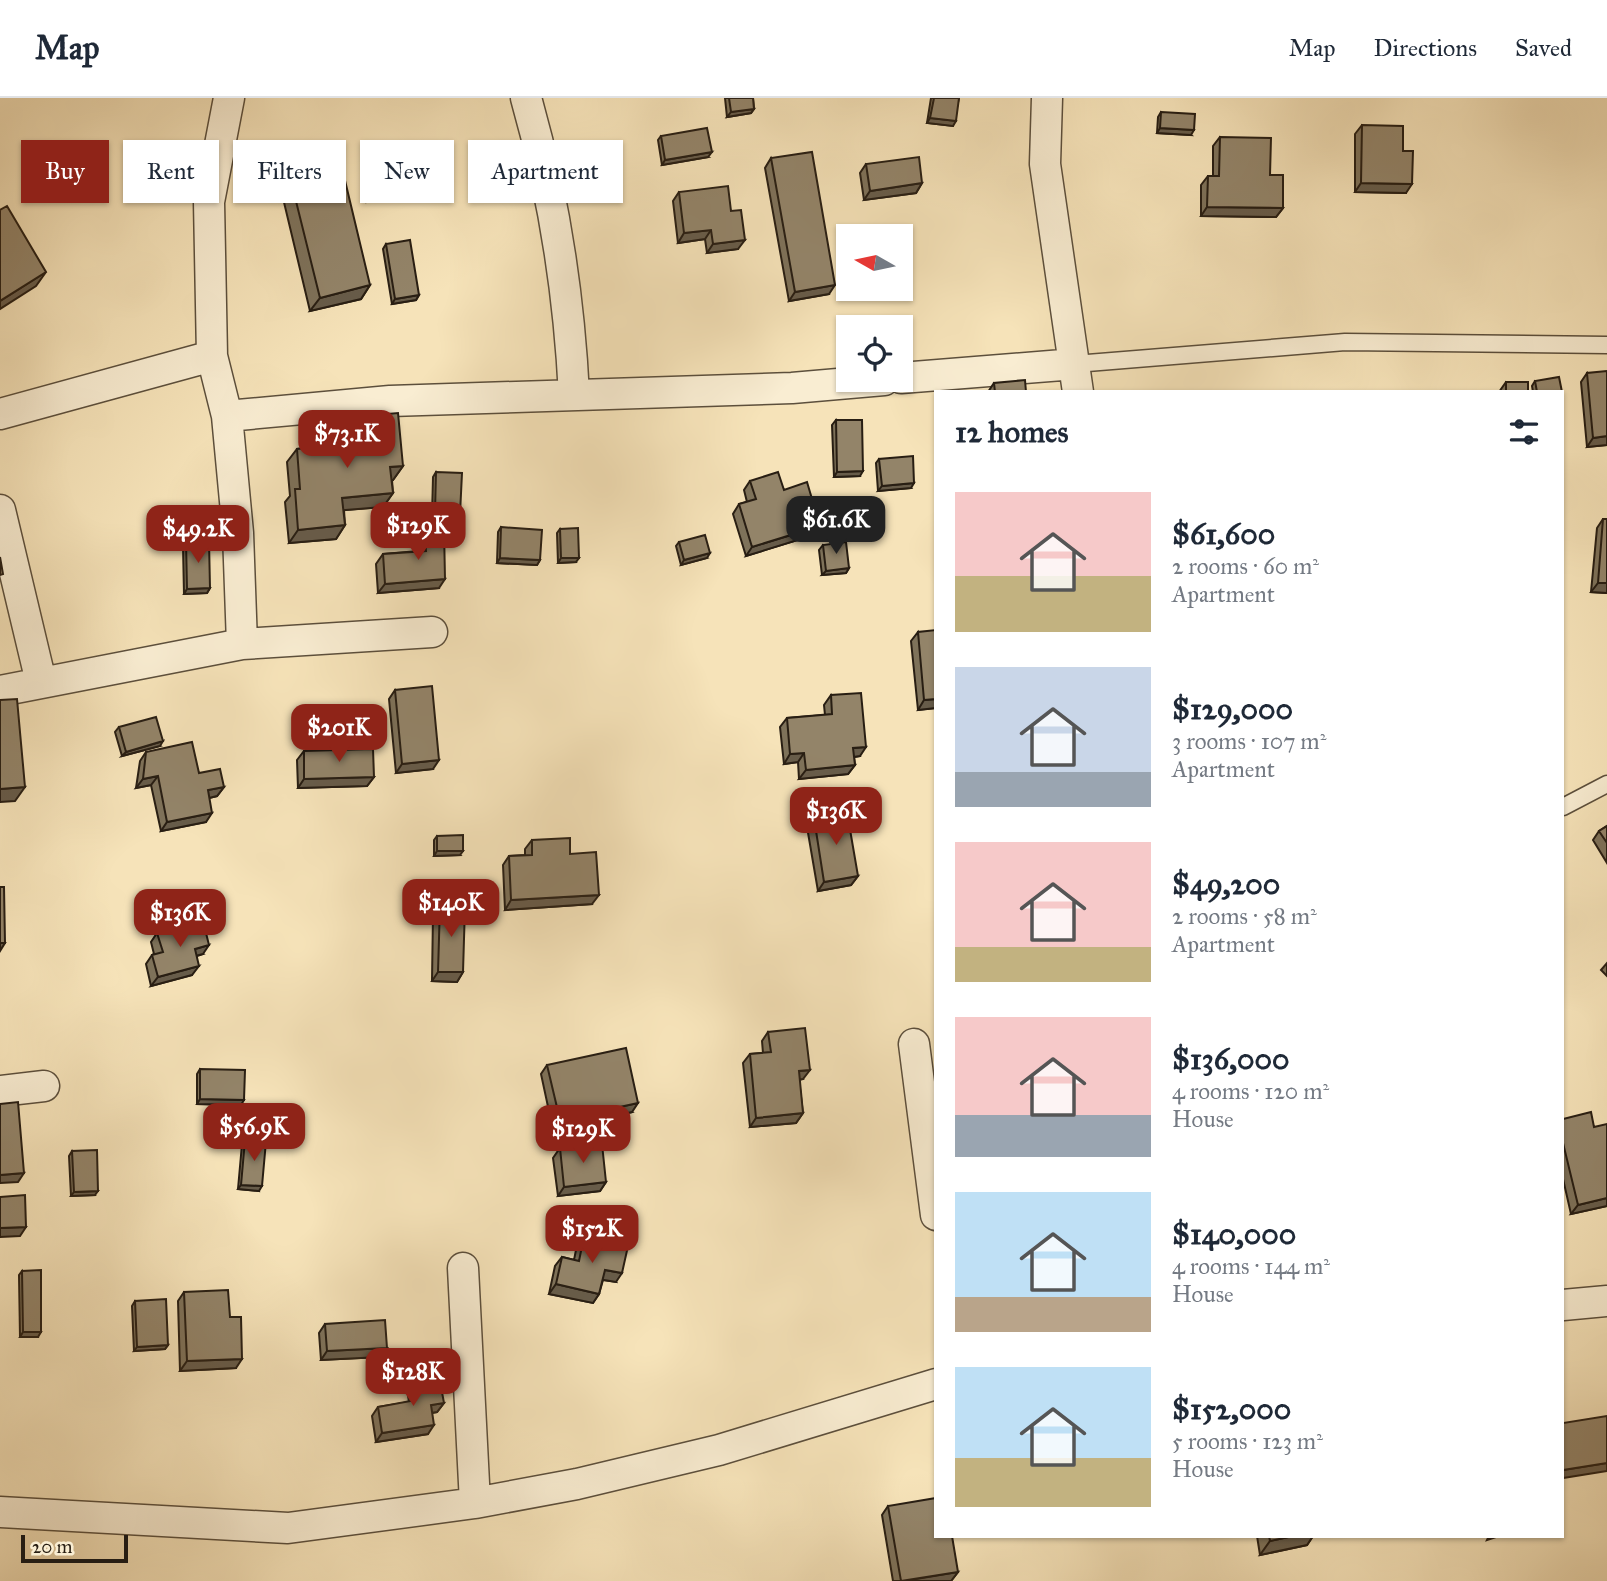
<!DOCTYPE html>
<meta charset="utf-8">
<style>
:root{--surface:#fff;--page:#f2f2f3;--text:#1f2937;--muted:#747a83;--line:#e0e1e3;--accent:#8f2418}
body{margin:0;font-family:"IM FELL Great Primer",serif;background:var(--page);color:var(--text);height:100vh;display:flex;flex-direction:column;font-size:26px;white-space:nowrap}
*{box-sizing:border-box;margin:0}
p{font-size:23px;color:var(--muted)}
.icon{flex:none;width:38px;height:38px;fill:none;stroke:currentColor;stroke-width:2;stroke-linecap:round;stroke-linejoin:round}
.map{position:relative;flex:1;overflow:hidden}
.details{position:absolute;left:934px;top:292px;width:630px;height:1148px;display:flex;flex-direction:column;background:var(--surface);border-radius:0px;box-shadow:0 2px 5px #0004}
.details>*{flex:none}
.banner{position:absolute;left:21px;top:42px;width:665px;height:63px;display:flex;gap:14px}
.needle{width:46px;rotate:279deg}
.buttons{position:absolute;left:836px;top:126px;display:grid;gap:14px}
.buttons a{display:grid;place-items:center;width:77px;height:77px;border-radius:0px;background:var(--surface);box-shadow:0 2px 5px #0004;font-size:35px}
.scale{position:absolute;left:21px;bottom:18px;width:107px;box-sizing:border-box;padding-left:7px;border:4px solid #281e13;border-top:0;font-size:19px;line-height:24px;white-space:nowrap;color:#281e13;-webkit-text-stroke:5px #f9edd2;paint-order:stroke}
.price{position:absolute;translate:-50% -60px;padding:0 16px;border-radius:14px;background:var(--accent);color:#fff;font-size:23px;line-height:46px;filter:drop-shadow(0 2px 4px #0008)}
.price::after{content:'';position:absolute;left:50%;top:42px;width:21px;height:16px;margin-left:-10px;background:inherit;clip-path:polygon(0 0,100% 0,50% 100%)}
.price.on{background:#222;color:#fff}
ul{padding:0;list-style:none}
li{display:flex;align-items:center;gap:21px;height:175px;padding:0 21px}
li span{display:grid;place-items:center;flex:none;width:196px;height:140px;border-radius:0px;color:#555}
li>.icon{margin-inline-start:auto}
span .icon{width:84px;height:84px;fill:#fffc;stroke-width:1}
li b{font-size:30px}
h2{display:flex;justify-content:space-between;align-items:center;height:84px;padding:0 21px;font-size:30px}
.tag{padding:0 24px;border-radius:0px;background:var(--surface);box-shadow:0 2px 5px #0004;font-size:24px;line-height:63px}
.tag.on{background:var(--accent);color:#fff}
header{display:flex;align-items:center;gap:42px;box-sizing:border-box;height:98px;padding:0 35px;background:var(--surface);border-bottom:2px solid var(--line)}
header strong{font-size:33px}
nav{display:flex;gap:38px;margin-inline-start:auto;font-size:24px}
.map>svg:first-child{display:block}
</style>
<header>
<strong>Map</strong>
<nav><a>Map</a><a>Directions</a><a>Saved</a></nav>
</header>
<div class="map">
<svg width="1607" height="1483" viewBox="0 0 1607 1483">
<rect width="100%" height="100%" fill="#f6e3b9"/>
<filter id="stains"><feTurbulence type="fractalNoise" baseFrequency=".00286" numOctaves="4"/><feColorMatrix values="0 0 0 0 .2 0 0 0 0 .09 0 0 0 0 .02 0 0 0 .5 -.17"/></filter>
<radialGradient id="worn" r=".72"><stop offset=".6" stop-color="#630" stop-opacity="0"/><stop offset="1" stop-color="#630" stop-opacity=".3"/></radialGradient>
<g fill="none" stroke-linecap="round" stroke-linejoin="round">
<g stroke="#5c4f3c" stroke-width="19">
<path id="lane" d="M 1075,266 L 1345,244 L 1607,247
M 1563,709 L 1607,686"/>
</g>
<g stroke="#5c4f3c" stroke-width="33">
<path id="street" d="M 229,0 L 209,104 L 212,258 L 227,318 L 238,435 L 242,546
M 526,0 C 554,98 569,195 574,297
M 1047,0 L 1045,66 L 1078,294
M 901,280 L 1075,266
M 0,316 L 212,258
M 227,318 L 390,303 L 792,290 L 884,282
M 0,412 L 41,584
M 0,593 L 242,546 L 432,534
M 914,946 L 936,1117
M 0,993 L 44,988
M 463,1170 L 475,1405
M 1563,1207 L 1607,1203
M 0,1414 L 288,1430 L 475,1405 L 577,1386 L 719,1352 L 936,1286"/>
</g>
<use href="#lane" stroke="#f9edd2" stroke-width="16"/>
<use href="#street" stroke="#f9edd2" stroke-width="30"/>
</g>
<path fill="#7e725a" stroke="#281e13" stroke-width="2" d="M 725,0 L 753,0 L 754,11 L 751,15 L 727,19 Z
M 931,0 L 959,0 L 953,28 L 927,25 Z
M 1161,14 L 1191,37 L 1157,35 L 1158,19 Z
M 1362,27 L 1403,53 L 1406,95 L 1355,94 L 1355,36 Z
M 661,38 L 708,59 L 662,67 L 658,42 Z
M 1220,39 L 1270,77 L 1283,110 L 1276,119 L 1201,118 L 1201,87 L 1208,78 L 1213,78 L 1213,48 Z
M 771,60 L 829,196 L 789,203 L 765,70 Z
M 30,61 L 76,89 L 32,102 L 24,71 Z
M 366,66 L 394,101 L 367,104 L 363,71 Z
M 866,66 L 922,85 L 916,95 L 864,102 L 860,75 Z
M 291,83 L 370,187 L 361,201 L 310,213 L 282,96 Z
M 679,94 L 731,113 L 738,151 L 707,155 L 705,141 L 678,145 L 673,103 Z
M 386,146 L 419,197 L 416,202 L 392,206 L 383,151 Z
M 1587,275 L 1607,347 L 1587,349 L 1581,284 Z
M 1535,283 L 1562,294 L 1533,294 L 1532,288 Z
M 1506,284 L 1528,294 L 1499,294 Z
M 994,285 L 1026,294 L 988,294 Z
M 343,320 L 403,368 L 393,382 L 392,382 L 393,395 L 383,409 L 344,412 L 345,427 L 336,441 L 289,445 L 285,404 L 290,398 L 287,364 L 297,351 L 334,347 L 333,334 Z
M 836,322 L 860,378 L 834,379 L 832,327 Z
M 879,361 L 911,390 L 878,393 L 876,365 Z
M 436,374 L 460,416 L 457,420 L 432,419 L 433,379 Z
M 750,383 L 784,392 L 820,428 L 814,437 L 746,458 L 733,416 L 739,406 L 747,404 L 744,392 Z
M 1603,421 L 1607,421 L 1607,495 L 1591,494 L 1597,430 Z
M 501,429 L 540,462 L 537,467 L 497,465 L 498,434 Z
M 560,431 L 576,464 L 558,465 L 557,435 Z
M 424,433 L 439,490 L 378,495 L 376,466 L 383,456 L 419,453 L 418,442 Z
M 186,443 L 210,490 L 207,495 L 184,496 L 183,448 Z
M 679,444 L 707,460 L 681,467 L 676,448 Z
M 823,447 L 849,470 L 846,475 L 822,477 L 819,452 Z
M 918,534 L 936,610 L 918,612 L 911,543 Z
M 395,592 L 433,671 L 396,675 L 389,601 Z
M 831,597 L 860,658 L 854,659 L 855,667 L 848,676 L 799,681 L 798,664 L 784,666 L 780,629 L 787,620 L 825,617 L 824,607 Z
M 119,629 L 160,648 L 122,658 L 115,634 Z
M 304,653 L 374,679 L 367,688 L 298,690 L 297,662 Z
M 146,654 L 199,675 L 224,689 L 217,698 L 209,700 L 206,724 L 161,733 L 151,687 L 136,690 L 140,663 Z
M 814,720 L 858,778 L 851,787 L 818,793 L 807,729 Z
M 1607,728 L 1607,765 L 1593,742 L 1599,733 Z
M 437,738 L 460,757 L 434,758 L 434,742 Z
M 532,742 L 570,756 L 592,806 L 505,812 L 503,767 L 509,758 L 525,757 L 525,751 Z
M 440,807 L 463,874 L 457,884 L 432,883 L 433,816 Z
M 157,835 L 203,856 L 197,858 L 192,877 L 151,888 L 146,866 L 152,857 L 154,856 L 151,844 Z
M 1607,865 L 1607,878 L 1601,872 Z
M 768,934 L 803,981 L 799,982 L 803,1015 L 796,1025 L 750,1029 L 743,965 L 750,956 L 763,955 L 762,943 Z
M 547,967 L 632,1014 L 553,1032 L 541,976 Z
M 200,971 L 241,1007 L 197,1006 L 197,976 Z
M 1563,1021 L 1607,1108 L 1571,1116 L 1563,1081 Z
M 245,1042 L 259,1093 L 238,1091 L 242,1046 Z
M 560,1050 L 606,1084 L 600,1093 L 558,1098 L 553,1060 Z
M 72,1053 L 95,1097 L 71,1098 L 69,1058 Z
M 584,1138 L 616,1184 L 603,1182 L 599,1196 L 593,1205 L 549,1196 L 555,1168 L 562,1159 L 574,1162 L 577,1147 Z
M 22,1173 L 38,1239 L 20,1239 L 19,1177 Z
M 184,1194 L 230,1219 L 236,1270 L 180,1273 L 178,1203 Z
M 135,1203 L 168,1247 L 165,1251 L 134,1253 L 132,1208 Z
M 325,1226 L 387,1250 L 381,1259 L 321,1262 L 319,1235 Z
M 413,1282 L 444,1305 L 437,1314 L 432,1315 L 428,1336 L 376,1344 L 372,1318 L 378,1309 L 409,1304 L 407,1291 Z
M 888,1408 L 958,1474 L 951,1483 L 893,1483 L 882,1417 Z
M 1257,1438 L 1313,1438 L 1307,1447 L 1260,1457 Z"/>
<path fill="#675c4a" stroke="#281e13" stroke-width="2" d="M 754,11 L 751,15 L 727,19 L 731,14 Z
M 930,20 L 956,23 L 953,28 L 927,25 Z
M 1160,30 L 1194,32 L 1191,37 L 1157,35 Z
M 712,54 L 708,59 L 662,67 L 665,62 Z
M 82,80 L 76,89 L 32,102 L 39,92 Z
M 922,85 L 916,95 L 864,102 L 870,93 Z
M 1361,85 L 1412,86 L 1406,95 L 1355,94 Z
M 397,96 L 394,101 L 367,104 L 370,100 Z
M 1207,109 L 1283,110 L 1276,119 L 1201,118 Z
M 711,132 L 705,141 L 678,145 L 684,135 Z
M 745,142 L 738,151 L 707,155 L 713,146 Z
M 46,174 L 36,188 L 0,211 L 0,203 Z
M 370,187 L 361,201 L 310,213 L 320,200 Z
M 835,187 L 829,196 L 789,203 L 795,194 Z
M 419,197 L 416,202 L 392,206 L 395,201 Z
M 1607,338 L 1607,347 L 1587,349 L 1593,340 Z
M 403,368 L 393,382 L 381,382 L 390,369 Z
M 863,373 L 860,378 L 834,379 L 837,374 Z
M 914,385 L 911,390 L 878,393 L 882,388 Z
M 393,395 L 383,409 L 333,413 L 342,400 Z
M 435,415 L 460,416 L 457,420 L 432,419 Z
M 345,427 L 336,441 L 289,445 L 298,432 Z
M 820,428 L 814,437 L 746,458 L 752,449 Z
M 710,455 L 707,460 L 681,467 L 684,462 Z
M 500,460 L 540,462 L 537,467 L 497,465 Z
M 561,460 L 579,460 L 576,464 L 558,465 Z
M 849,470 L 846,475 L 822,477 L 826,473 Z
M 445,481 L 439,490 L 378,495 L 385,486 Z
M 1598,485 L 1607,485 L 1607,495 L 1591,494 Z
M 210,490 L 207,495 L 184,496 L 187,491 Z
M 936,601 L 936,610 L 918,612 L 924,602 Z
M 163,643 L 160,648 L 122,658 L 126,654 Z
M 866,649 L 860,658 L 847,660 L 853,650 Z
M 804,655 L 798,664 L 784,666 L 790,656 Z
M 439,662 L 433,671 L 396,675 L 402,666 Z
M 855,667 L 848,676 L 799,681 L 806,672 Z
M 158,678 L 151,687 L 136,690 L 143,681 Z
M 374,679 L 367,688 L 298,690 L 304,681 Z
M 25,689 L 15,703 L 0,704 L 0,691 Z
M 224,689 L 217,698 L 201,702 L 208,692 Z
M 212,715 L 206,724 L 161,733 L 167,724 Z
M 437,753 L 463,753 L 460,757 L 434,758 Z
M 858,778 L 851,787 L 818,793 L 824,784 Z
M 599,797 L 592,806 L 505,812 L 511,802 Z
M 0,845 L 5,845 L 0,853 Z
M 209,847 L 203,856 L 188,860 L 195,851 Z
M 199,868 L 192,877 L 151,888 L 158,879 Z
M 438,874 L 463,874 L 457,884 L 432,883 Z
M 810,972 L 803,981 L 792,982 L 799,973 Z
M 200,1001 L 244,1002 L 241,1007 L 197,1006 Z
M 638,1005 L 632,1014 L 553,1032 L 560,1022 Z
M 803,1015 L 796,1025 L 750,1029 L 756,1020 Z
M 24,1075 L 18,1084 L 0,1085 L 0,1077 Z
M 606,1084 L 600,1093 L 558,1098 L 564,1089 Z
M 241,1087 L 262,1088 L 259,1093 L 238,1091 Z
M 98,1093 L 95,1097 L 71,1098 L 74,1094 Z
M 1607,1100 L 1607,1108 L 1571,1116 L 1578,1107 Z
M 26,1129 L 20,1138 L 0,1139 L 0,1130 Z
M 605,1172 L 622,1175 L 616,1184 L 598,1181 Z
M 556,1186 L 599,1196 L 593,1205 L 549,1196 Z
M 23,1234 L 41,1234 L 38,1239 L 20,1239 Z
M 168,1247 L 165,1251 L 134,1253 L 137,1249 Z
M 387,1250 L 381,1259 L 321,1262 L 327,1253 Z
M 242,1261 L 236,1270 L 180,1273 L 187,1263 Z
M 444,1305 L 437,1314 L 424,1316 L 431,1307 Z
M 434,1327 L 428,1336 L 376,1344 L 382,1335 Z
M 1607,1365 L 1607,1373 L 1563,1380 L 1563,1372 Z
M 1293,1438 L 1313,1438 L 1307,1447 L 1260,1457 L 1270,1443 Z
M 1489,1438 L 1499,1438 L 1487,1442 Z
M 958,1474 L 951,1483 L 904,1483 Z"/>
<path fill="#938469" stroke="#281e13" stroke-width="2" d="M 729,0 L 753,0 L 754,11 L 731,14 Z
M 934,0 L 959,0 L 956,23 L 930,20 Z
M 1161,14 L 1195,16 L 1194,32 L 1160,30 Z
M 1362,27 L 1403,28 L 1403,53 L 1413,53 L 1412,86 L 1361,85 Z
M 707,30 L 712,54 L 665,62 L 661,38 Z
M 1220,39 L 1271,40 L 1270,77 L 1283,77 L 1283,110 L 1207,109 L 1208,78 L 1219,78 Z
M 73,48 L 82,80 L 39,92 L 30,61 Z
M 812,54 L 835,187 L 795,194 L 771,60 Z
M 919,59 L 922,85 L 870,93 L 866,66 Z
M 393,63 L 397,96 L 370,100 L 366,66 Z
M 342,70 L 370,187 L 320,200 L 291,83 Z
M 728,88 L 731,113 L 741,112 L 745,142 L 713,146 L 711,132 L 684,135 L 679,94 Z
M 7,108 L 46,174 L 0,203 L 0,112 Z
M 410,142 L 419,197 L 395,201 L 386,146 Z
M 1607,273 L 1607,338 L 1593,340 L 1587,275 Z
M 1559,279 L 1562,294 L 1537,294 L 1535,283 Z
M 1025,282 L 1026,294 L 995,294 L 994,285 Z
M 1506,284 L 1528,284 L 1528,294 L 1506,294 Z
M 398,315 L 403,368 L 390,369 L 393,395 L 342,400 L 345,427 L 298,432 L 295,391 L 300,391 L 297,351 L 345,346 L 343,320 Z
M 836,322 L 862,322 L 863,373 L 837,374 Z
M 913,358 L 914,385 L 882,388 L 879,361 Z
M 436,374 L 462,375 L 460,416 L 435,415 Z
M 778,374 L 784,392 L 807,384 L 820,428 L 752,449 L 739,406 L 756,401 L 750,383 Z
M 1603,421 L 1607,421 L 1607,485 L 1598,485 Z
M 501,429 L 542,432 L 540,462 L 500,460 Z
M 578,430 L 579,460 L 561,460 L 560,431 Z
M 444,431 L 445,481 L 385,486 L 383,456 L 426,453 L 424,433 Z
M 705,437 L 710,455 L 684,462 L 679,444 Z
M 186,443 L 209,443 L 210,490 L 187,491 Z
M 846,444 L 849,470 L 826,473 L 823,447 Z
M 0,459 L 3,476 L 0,477 Z
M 936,532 L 936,601 L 924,602 L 918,534 Z
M 432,588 L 439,662 L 402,666 L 395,592 Z
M 861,595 L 866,649 L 853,650 L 855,667 L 806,672 L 804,655 L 790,656 L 787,620 L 832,616 L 831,597 Z
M 17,601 L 25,689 L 0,691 L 0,602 Z
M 156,619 L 163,643 L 126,654 L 119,629 Z
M 192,644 L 199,675 L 220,671 L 224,689 L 208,692 L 212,715 L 167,724 L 158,678 L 143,681 L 146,654 Z
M 373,651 L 374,679 L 304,681 L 304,653 Z
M 847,714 L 858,778 L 824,784 L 814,720 Z
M 1607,728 L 1607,745 L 1599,733 Z
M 463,737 L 463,753 L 437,753 L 437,738 Z
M 570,740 L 570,756 L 596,754 L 599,797 L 511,802 L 509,758 L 532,757 L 532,742 Z
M 0,789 L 4,789 L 5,845 L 0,845 Z
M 440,807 L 465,808 L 463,874 L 438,874 Z
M 203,823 L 209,847 L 195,851 L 199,868 L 158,879 L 152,857 L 163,854 L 157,835 Z
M 805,930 L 810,972 L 799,973 L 803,1015 L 756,1020 L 750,956 L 771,954 L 768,934 Z
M 626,950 L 638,1005 L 560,1022 L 547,967 Z
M 200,971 L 245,972 L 244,1002 L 200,1001 Z
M 18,1004 L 24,1075 L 0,1077 L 0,1006 Z
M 1591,1014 L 1594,1029 L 1607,1026 L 1607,1100 L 1578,1107 L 1563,1045 L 1563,1021 Z
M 245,1042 L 266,1043 L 262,1088 L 241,1087 Z
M 602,1046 L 606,1084 L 564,1089 L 560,1050 Z
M 97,1052 L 98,1093 L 74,1094 L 72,1053 Z
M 25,1097 L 26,1129 L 0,1130 L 0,1099 Z
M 584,1138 L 628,1148 L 622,1175 L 605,1172 L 599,1196 L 556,1186 L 562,1159 L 579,1163 Z
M 41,1172 L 41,1234 L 23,1234 L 22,1173 Z
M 228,1192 L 230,1219 L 241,1219 L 242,1261 L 187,1263 L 184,1194 Z
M 166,1201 L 168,1247 L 137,1249 L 135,1203 Z
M 385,1222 L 387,1250 L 327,1253 L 325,1226 Z
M 439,1278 L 444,1305 L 431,1307 L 434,1327 L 382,1335 L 378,1309 L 416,1302 L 413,1282 Z
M 1607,1318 L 1607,1365 L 1563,1372 L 1563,1325 Z
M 936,1400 L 936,1438 L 952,1438 L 958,1474 L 901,1483 L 888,1408 Z
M 1269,1438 L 1293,1438 L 1270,1443 Z"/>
<rect width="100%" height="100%" filter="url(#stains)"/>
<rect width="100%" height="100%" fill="url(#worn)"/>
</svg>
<div class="buttons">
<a><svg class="needle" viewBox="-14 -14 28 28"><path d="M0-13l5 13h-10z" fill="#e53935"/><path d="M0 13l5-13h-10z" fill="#747a83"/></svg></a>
<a><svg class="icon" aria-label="locate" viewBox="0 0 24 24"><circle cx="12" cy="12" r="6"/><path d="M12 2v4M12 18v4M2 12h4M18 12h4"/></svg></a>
</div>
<div class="scale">20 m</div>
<b class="price" style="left:347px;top:372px">$73.1K</b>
<b class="price on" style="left:836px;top:458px">$61.6K</b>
<b class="price" style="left:418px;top:464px">$129K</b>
<b class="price" style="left:198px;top:467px">$49.2K</b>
<b class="price" style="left:339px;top:666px">$201K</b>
<b class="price" style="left:836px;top:749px">$136K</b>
<b class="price" style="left:451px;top:841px">$140K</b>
<b class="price" style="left:180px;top:851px">$136K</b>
<b class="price" style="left:254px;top:1065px">$56.9K</b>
<b class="price" style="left:583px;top:1067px">$129K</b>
<b class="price" style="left:592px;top:1167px">$152K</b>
<b class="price" style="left:413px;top:1310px">$128K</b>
<div class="banner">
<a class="tag on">Buy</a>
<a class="tag">Rent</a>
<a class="tag">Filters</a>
<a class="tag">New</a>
<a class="tag">Apartment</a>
</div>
<section class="details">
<h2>12 homes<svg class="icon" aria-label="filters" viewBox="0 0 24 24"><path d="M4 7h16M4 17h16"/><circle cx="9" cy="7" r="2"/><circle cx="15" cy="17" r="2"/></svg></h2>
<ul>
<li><span style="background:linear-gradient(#f6c9c9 60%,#c2b280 0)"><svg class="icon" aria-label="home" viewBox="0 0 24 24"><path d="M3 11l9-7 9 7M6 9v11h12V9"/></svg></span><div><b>$61,600</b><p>2 rooms · 60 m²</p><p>Apartment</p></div></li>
<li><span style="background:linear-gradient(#c9d6e8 75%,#9aa5b1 0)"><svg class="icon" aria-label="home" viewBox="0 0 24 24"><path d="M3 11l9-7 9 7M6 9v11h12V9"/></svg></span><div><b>$129,000</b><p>3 rooms · 107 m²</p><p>Apartment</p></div></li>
<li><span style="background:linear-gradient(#f6c9c9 75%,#c2b280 0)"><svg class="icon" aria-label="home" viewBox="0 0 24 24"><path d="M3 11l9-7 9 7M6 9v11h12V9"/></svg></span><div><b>$49,200</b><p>2 rooms · 58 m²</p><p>Apartment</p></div></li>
<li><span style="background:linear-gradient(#f6c9c9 70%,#9aa5b1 0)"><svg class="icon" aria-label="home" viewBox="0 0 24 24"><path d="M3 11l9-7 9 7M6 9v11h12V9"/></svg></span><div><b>$136,000</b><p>4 rooms · 120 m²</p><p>House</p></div></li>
<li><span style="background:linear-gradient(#bfe0f5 75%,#b9a48a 0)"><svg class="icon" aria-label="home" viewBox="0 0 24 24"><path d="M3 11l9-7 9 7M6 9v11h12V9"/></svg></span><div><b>$140,000</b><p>4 rooms · 144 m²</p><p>House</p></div></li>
<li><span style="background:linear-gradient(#bfe0f5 65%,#c2b280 0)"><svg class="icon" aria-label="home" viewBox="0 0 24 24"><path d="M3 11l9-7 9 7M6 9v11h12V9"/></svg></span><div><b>$152,000</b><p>5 rooms · 123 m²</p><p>House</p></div></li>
</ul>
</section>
</div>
